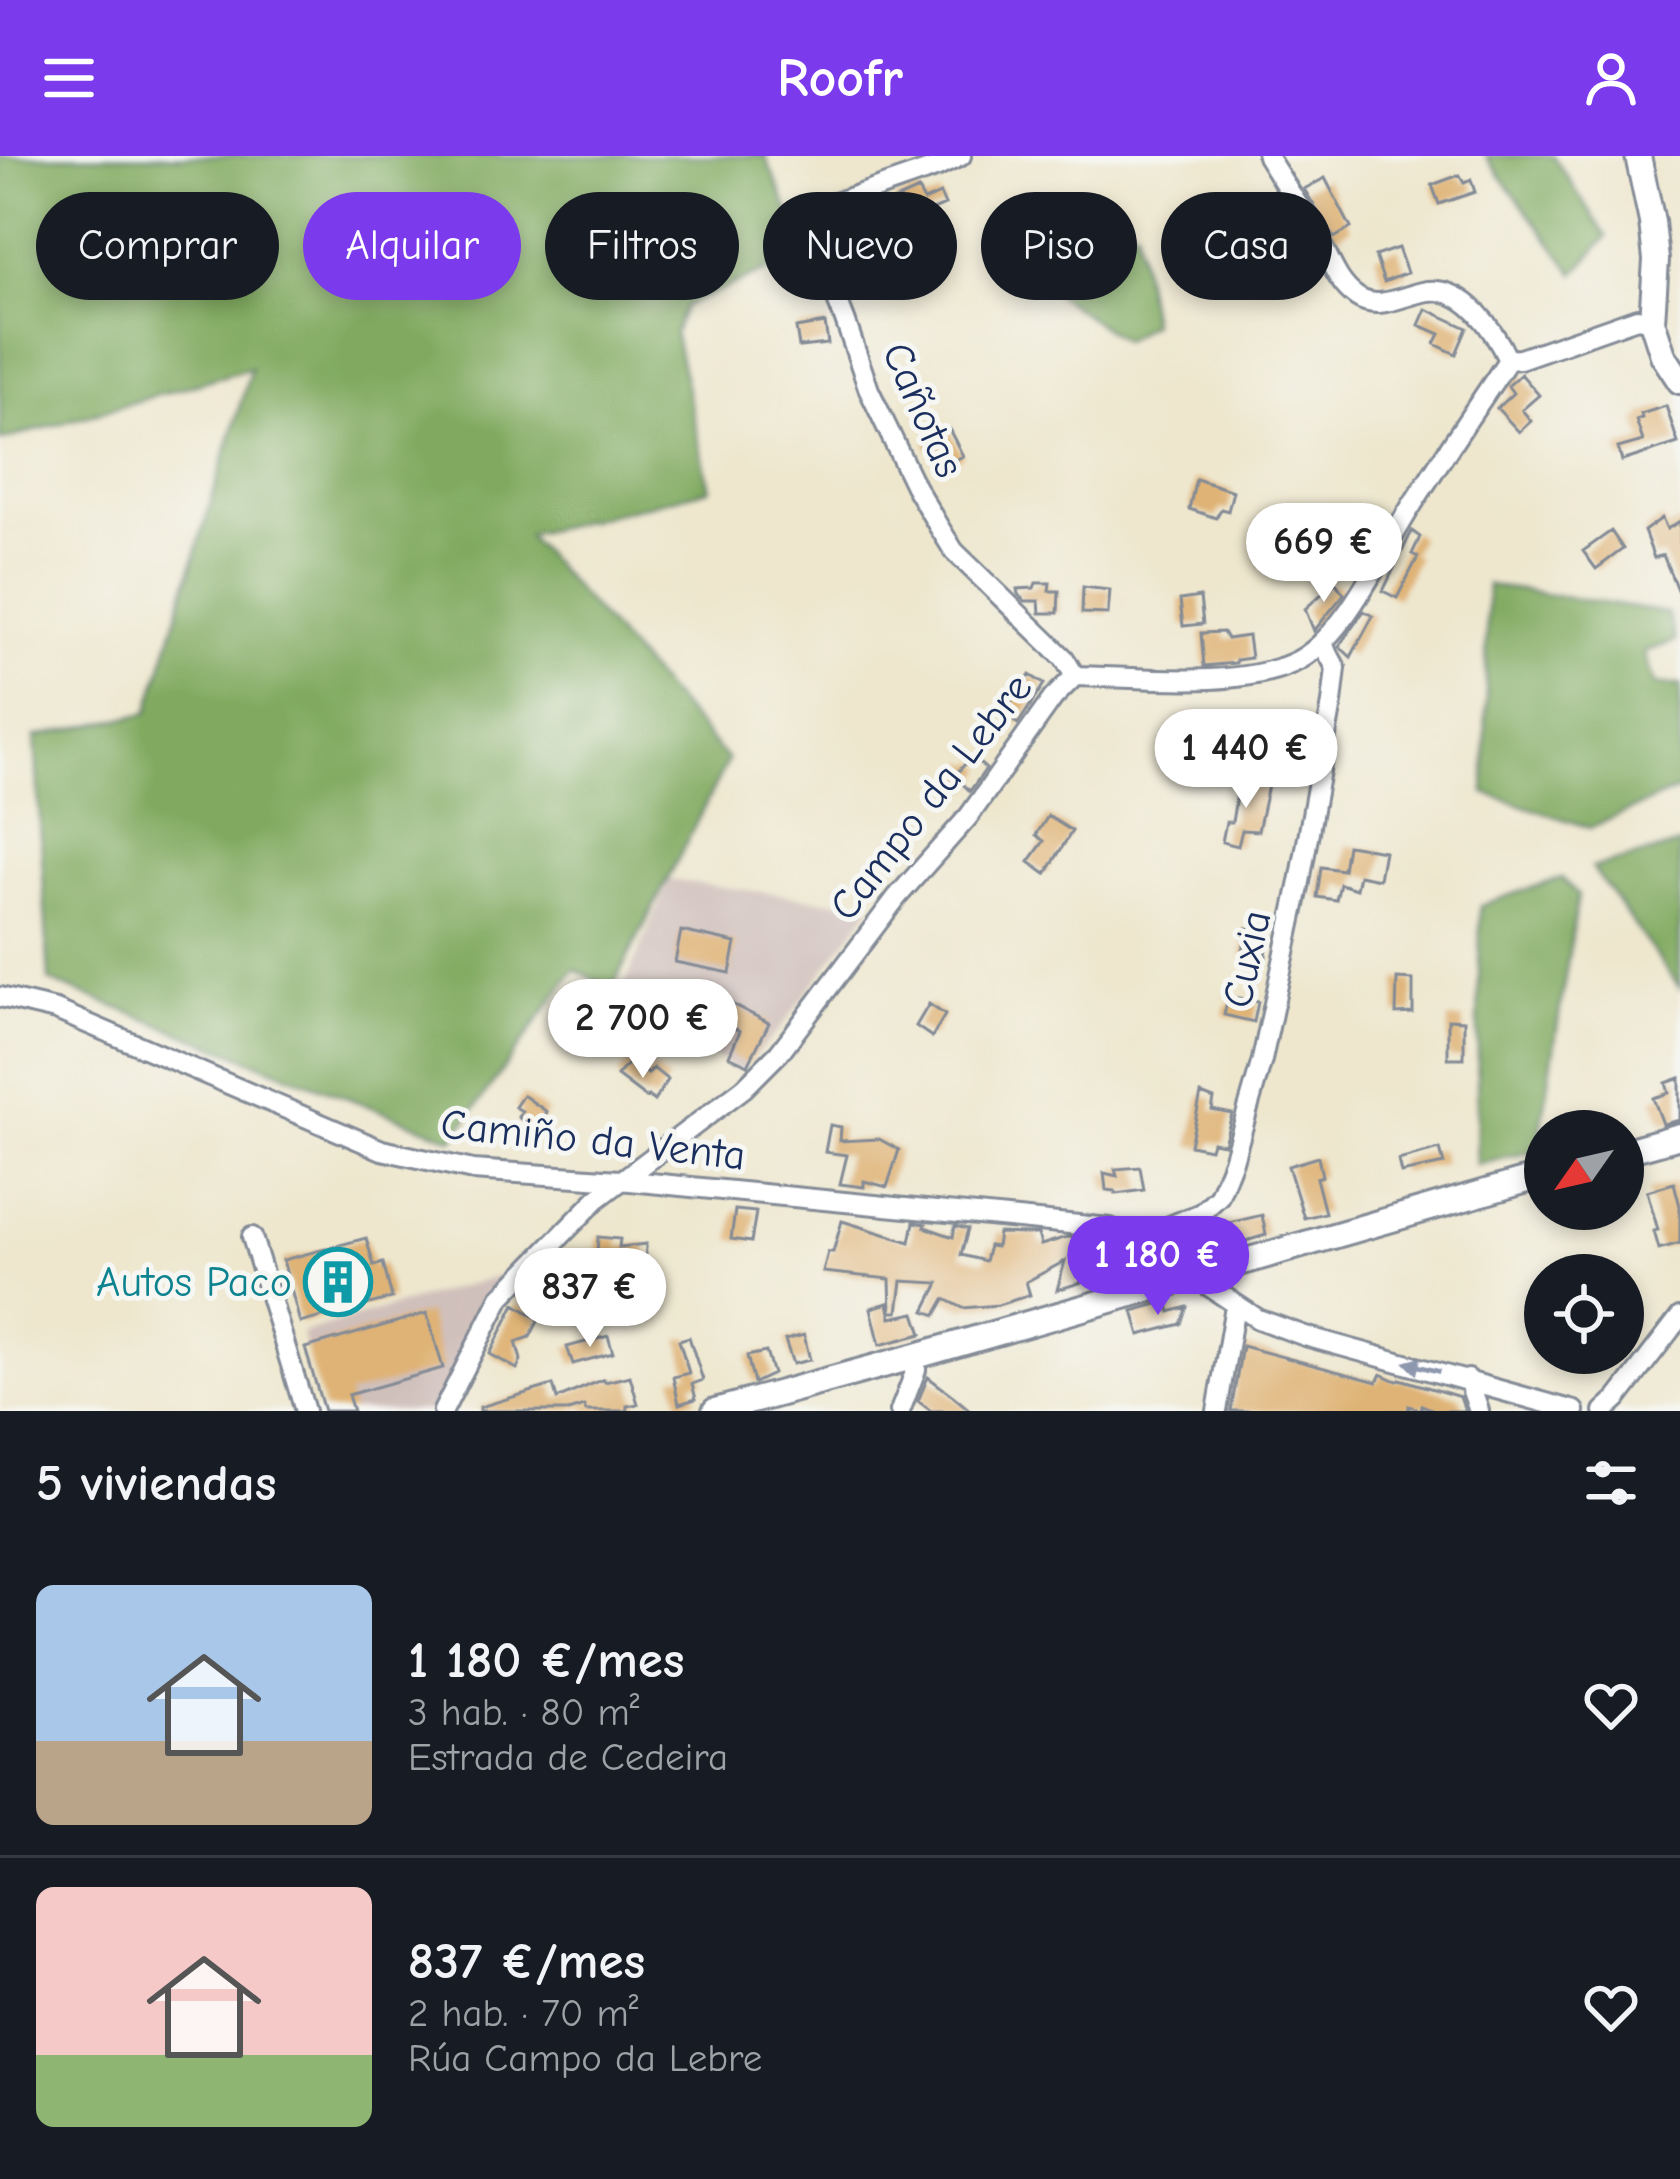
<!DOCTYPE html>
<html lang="es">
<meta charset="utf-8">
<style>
:root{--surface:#171b24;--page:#242831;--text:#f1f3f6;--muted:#9ea1a6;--line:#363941;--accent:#7c3aed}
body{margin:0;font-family:"Comic Neue",sans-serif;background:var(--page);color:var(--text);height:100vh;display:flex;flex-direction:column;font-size:45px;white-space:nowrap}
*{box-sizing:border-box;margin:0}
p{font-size:39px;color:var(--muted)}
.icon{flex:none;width:66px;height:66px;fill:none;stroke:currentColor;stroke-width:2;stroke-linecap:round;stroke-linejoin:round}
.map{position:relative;height:1255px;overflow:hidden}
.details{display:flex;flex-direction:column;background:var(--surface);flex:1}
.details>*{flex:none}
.guide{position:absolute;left:36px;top:36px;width:1608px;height:108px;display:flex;gap:24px}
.needle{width:78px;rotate:236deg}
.buttons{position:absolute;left:1524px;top:954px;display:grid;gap:24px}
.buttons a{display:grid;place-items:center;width:120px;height:120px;border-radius:50%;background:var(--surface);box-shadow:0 6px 18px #0003;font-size:60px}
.price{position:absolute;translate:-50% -102px;padding:0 27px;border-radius:42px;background:#fff;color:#222;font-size:39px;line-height:78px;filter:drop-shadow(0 3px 6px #0008)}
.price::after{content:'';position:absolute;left:50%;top:72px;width:36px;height:27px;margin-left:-18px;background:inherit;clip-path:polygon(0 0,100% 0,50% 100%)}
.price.active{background:var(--accent);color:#fff}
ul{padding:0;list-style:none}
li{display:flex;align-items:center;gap:36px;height:300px;padding:0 36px}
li+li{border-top:3px solid var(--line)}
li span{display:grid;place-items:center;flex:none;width:336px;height:240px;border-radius:18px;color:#555}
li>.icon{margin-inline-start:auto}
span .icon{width:144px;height:144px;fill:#fffc;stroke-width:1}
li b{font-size:51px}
h2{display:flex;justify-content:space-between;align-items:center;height:144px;padding:0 36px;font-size:51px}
.pill{padding:0 42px;border-radius:54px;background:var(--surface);box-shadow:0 6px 18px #0003;font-size:42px;line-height:108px}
.pill.active{background:var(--accent);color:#fff}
header{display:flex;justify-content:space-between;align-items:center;height:156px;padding:0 36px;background:var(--accent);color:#fff;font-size:54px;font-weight:600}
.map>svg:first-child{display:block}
</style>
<header><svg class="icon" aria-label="menu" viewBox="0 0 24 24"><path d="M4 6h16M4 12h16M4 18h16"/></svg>Roofr<svg class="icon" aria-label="person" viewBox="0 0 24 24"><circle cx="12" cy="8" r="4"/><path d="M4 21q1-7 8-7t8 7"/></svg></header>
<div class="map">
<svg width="1680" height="1255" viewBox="0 0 1680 1255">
<rect width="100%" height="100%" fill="#f6f6f2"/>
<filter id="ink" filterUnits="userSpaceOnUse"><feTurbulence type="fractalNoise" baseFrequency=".00833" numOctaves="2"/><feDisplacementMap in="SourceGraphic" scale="24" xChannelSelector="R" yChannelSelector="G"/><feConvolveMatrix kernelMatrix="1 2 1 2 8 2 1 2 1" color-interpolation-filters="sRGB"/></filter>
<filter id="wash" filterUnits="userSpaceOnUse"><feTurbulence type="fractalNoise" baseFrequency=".004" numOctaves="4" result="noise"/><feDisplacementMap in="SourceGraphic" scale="48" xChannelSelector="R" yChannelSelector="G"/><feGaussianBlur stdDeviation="2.7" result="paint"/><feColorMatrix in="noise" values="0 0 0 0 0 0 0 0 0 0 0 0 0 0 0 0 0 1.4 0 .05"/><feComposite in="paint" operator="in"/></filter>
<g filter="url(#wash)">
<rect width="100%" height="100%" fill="#eee7ce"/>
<path fill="#d0c0bb" d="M 669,724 L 872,750 L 780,873 L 739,916 L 620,841 Z
M 504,1118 L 501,1130 L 436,1255 L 324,1255 L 301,1177 Z"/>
<path fill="#81aa61" stroke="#4e6c60" stroke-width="3" d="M 0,0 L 765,0 L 807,97 L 685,150 L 674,177 L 710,333 L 527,379 L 728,604 L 612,833 L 575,813 L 453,983 L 49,825 L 35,581 L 148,557 L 251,212 L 0,285 Z
M 1485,0 L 1553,0 L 1607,81 L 1575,118 Z
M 871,39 L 886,41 L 877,57 L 844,85 L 822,89 L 817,71 L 823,56 Z
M 1089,71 L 1136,73 L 1151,167 L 1123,185 L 1029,120 Z
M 1487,429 L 1667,457 L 1676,485 L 1644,496 L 1656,529 L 1680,529 L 1680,633 L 1590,672 L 1485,637 Z
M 1680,689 L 1680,832 L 1592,712 Z
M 1562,722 L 1578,739 L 1538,994 L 1476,1009 L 1480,749 Z"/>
<g id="blocks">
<path fill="#dfb376" d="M 1459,19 L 1464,27 L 1471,24 L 1475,36 L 1439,48 L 1432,29 Z
M 1325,22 L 1351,72 L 1334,82 L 1304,33 Z
M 918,34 L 924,45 L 940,38 L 945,49 L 903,67 L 885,54 L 896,47 L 895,44 Z
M 1398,92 L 1407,117 L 1384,126 L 1375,100 Z
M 1426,153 L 1467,172 L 1456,198 L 1435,188 L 1440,178 L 1419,169 Z
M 825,167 L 828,188 L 799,191 L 796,172 Z
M 1521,218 L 1539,239 L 1522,254 L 1531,265 L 1519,276 L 1497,252 L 1513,237 L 1508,230 Z
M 1666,250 L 1678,287 L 1622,305 L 1618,292 L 1643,285 L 1636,264 L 1642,262 L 1641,258 Z
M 949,273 L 963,300 L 938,312 L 925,286 Z
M 1196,323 L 1233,335 L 1228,355 L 1221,353 L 1216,362 L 1189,353 Z
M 1310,361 L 1357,376 L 1351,391 L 1305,376 Z
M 1662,362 L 1667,373 L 1680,365 L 1680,441 L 1663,399 L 1654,402 L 1644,375 Z
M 1412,375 L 1420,381 L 1412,398 L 1418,401 L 1397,442 L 1383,435 Z
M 1611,375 L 1623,393 L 1596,413 L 1583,395 Z
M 1335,426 L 1344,438 L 1314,475 L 1305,453 Z
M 1036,427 L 1050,427 L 1049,435 L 1059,435 L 1058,457 L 1040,457 L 1039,445 L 1025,445 L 1018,438 L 1017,433 L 1034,432 Z
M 1083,431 L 1110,434 L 1108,458 L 1082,457 Z
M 1200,441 L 1203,468 L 1183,470 L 1180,444 Z
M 1364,455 L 1373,460 L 1351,501 L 1339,490 Z
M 1223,476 L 1227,483 L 1248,480 L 1251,502 L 1236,504 L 1236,507 L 1204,510 L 1201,477 Z
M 1030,519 L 1044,528 L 1018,568 L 1004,559 L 1012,546 L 1009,545 L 1015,524 L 1025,527 Z
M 968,605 L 973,610 L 977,605 L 986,613 L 970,635 L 954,620 Z
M 1239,624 L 1268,629 L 1258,675 L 1242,674 L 1238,690 L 1222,686 L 1226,666 L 1232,666 Z
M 1048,660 L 1072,675 L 1046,718 L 1029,706 L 1044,685 L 1036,679 Z
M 1347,689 L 1384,695 L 1379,723 L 1359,719 L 1356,733 L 1340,728 L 1336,744 L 1317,741 L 1321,711 L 1343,714 Z
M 1247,772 L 1269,775 L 1265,807 L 1242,800 Z
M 681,775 L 736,787 L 730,817 L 675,806 Z
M 1397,823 L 1413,824 L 1413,857 L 1396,858 Z
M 720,842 L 769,867 L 748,909 L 729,900 L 740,875 L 710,861 Z
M 1238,842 L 1258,846 L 1254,866 L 1224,859 L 1227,847 L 1236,849 Z
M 929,848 L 945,859 L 932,881 L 916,870 Z
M 1448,863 L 1464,864 L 1464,902 L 1448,902 Z
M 629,906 L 648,918 L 653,912 L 668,924 L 654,945 L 648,940 L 646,942 L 617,920 Z
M 1680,922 L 1680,964 L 1663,968 L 1653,942 L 1669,937 L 1666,927 Z
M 1201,938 L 1214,943 L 1212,954 L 1232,958 L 1224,988 L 1212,986 L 1210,993 L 1190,989 Z
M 523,939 L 547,956 L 535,974 L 518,961 L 522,955 L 515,951 Z
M 830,969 L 841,971 L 840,985 L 879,983 L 899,994 L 887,1031 L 864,1025 L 864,1031 L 840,1028 L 847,999 L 825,996 Z
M 1440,993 L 1444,1008 L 1401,1017 L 1398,1004 Z
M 1318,1001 L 1322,1020 L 1316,1022 L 1325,1057 L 1304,1062 L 1288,1010 Z
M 1140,1011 L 1144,1034 L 1116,1038 L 1115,1035 L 1106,1034 L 1104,1017 L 1117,1020 L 1115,1013 Z
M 1674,1027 L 1680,1050 L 1680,1087 L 1659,1093 L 1654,1075 L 1658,1074 L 1647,1035 Z
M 735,1054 L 756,1056 L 751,1086 L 731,1083 Z
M 1262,1059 L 1266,1079 L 1209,1096 L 1203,1073 Z
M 842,1065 L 910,1086 L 914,1066 L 926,1068 L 925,1071 L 953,1081 L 955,1070 L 968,1073 L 961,1099 L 985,1105 L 989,1090 L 996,1091 L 998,1077 L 1028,1078 L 1038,1078 L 1041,1089 L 1067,1081 L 1107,1085 L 1132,1095 L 1146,1106 L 1057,1134 L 1065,1105 L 1026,1126 L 1030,1139 L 998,1149 L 963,1152 L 945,1143 L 936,1159 L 925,1155 L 939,1127 L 902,1125 L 898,1156 L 891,1156 L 890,1123 L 823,1116 L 828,1096 L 833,1096 Z
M 598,1081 L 620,1083 L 619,1091 L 646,1088 L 645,1111 L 602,1105 L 602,1099 L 597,1098 Z
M 366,1082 L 374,1110 L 383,1107 L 392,1142 L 300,1167 L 283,1104 Z
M 1167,1145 L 1170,1156 L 1187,1151 L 1181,1168 L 1140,1179 L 1133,1155 Z
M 888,1147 L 891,1162 L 915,1157 L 922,1178 L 880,1189 L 871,1152 Z
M 515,1148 L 539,1163 L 530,1181 L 516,1186 L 521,1204 L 517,1213 L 490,1198 Z
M 427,1157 L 443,1212 L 348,1239 L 353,1255 L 324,1255 L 305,1192 Z
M 804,1179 L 810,1204 L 793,1208 L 785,1184 Z
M 608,1180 L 613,1197 L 573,1208 L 567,1191 Z
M 689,1181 L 703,1224 L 692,1228 L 696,1243 L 679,1248 L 673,1221 L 689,1217 L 679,1184 Z
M 1242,1190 L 1377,1226 L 1381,1218 L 1397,1225 L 1400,1223 L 1460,1241 L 1465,1255 L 1436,1255 L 1422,1249 L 1421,1254 L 1409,1250 L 1408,1255 L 1231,1255 Z
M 766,1196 L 773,1218 L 754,1227 L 747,1200 Z
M 630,1220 L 638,1248 L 627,1250 L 628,1255 L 586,1255 L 584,1250 L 568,1255 L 480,1255 L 480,1251 L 553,1229 L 557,1243 L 604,1223 L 605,1226 Z
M 928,1221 L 953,1240 L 971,1255 L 931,1255 L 918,1245 Z"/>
</g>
</g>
<g filter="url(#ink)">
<use href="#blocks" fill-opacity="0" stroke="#848b96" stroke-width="3"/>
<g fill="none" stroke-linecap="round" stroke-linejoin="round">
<g stroke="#848b96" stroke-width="24">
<path id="minor" d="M 961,0 L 938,11 L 817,53 L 806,66 L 845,164 L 869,234 L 915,330 L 939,371 L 954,395 L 1064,502 L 1075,520
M 1267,0 C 1285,29 1304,57 1321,87 C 1331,106 1338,128 1357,141 C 1379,156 1405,138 1428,135 C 1466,131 1494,174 1508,204
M 0,841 L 56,854 L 382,994 L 473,1014 L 620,1024 L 1110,1072 L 1138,1083 L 1258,1163 L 1305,1180 L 1575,1255
M 252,1081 L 305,1255
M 1138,1083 L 1201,1057 L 1219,1040 L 1233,1005 L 1262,904 L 1300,726 L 1332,547 L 1336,512 L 1323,488
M 1468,1223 L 1479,1255
M 443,1255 L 501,1141 L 597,1043 L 744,932 L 779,897 L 897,741 L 969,660 L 1053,542 L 1075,520 C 1139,521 1235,533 1293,507 C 1344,485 1382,395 1412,349 C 1443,300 1476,252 1508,204 L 1520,203 L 1637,162 L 1652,165
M 900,1255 L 916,1214 L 916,1200
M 1217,1255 L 1235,1150
M 1604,1255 L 1617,1243 L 1680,1161"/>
</g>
<g stroke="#848b96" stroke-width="30">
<path id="major" d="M 1638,0 L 1652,66 L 1656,104 L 1652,165 L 1663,199 L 1680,225
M 1623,996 L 1680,980
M 715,1255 L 916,1200 L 1545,1019"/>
</g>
<use href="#minor" stroke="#fff" stroke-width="18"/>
<use href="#major" stroke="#fff" stroke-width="24"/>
</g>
<defs><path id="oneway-solid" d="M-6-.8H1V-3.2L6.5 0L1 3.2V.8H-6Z" transform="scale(3)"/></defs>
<use fill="#8d97ae" href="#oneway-solid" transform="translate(1422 1211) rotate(-165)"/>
</g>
<defs>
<g id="building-ring" transform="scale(3.45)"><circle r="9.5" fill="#f6f6f2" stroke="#0f9aa8" stroke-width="1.5"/><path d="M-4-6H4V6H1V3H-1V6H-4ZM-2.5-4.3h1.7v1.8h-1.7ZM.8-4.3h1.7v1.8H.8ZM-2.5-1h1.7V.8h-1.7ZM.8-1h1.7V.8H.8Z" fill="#0f9aa8"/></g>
</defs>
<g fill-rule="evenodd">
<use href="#building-ring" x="338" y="1126"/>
</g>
<g text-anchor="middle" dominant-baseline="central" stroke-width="10" stroke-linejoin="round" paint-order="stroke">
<g font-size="42" fill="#1b2f5e" stroke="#f6f6f2">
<text transform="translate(923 254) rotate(66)">Cañotas</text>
<text transform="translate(931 641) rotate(-52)">Campo da Lebre</text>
<text transform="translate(1247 803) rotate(-78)">Cuxia</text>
<text transform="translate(593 984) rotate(6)">Camiño da Venta</text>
</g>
<g font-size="42" fill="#0d838f" stroke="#f6f6f2" text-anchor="end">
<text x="292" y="1126">Autos Paco</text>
</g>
</g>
</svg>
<div class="buttons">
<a><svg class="needle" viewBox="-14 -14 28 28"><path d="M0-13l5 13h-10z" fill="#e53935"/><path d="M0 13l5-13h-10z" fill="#9ea1a6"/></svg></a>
<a><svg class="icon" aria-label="locate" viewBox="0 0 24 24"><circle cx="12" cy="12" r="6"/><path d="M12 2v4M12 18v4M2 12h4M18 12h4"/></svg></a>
</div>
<b class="price" style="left:1324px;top:449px">669 €</b>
<b class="price" style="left:1246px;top:655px">1 440 €</b>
<b class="price" style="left:643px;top:925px">2 700 €</b>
<b class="price active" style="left:1158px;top:1162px">1 180 €</b>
<b class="price" style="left:590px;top:1194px">837 €</b>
<div class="guide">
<a class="pill">Comprar</a>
<a class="pill active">Alquilar</a>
<a class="pill">Filtros</a>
<a class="pill">Nuevo</a>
<a class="pill">Piso</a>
<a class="pill">Casa</a>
</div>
</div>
<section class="details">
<h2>5 viviendas<svg class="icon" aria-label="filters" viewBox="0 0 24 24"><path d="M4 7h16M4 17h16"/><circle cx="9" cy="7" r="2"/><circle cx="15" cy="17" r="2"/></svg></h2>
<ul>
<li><span style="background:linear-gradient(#a9c7e8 65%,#b9a48a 0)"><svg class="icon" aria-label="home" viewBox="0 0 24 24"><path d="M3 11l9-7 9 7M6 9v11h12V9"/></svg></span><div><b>1 180 €/mes</b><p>3 hab. · 80 m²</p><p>Estrada de Cedeira</p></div><svg class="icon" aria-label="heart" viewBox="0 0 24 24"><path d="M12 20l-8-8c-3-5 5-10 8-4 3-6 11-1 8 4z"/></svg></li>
<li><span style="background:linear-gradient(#f6c9c9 70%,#8fb573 0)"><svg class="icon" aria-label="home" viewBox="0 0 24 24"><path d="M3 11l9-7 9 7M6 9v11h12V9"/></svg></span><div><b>837 €/mes</b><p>2 hab. · 70 m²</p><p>Rúa Campo da Lebre</p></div><svg class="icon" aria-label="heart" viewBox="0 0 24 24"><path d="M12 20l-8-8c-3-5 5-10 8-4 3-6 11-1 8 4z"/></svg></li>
</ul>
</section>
